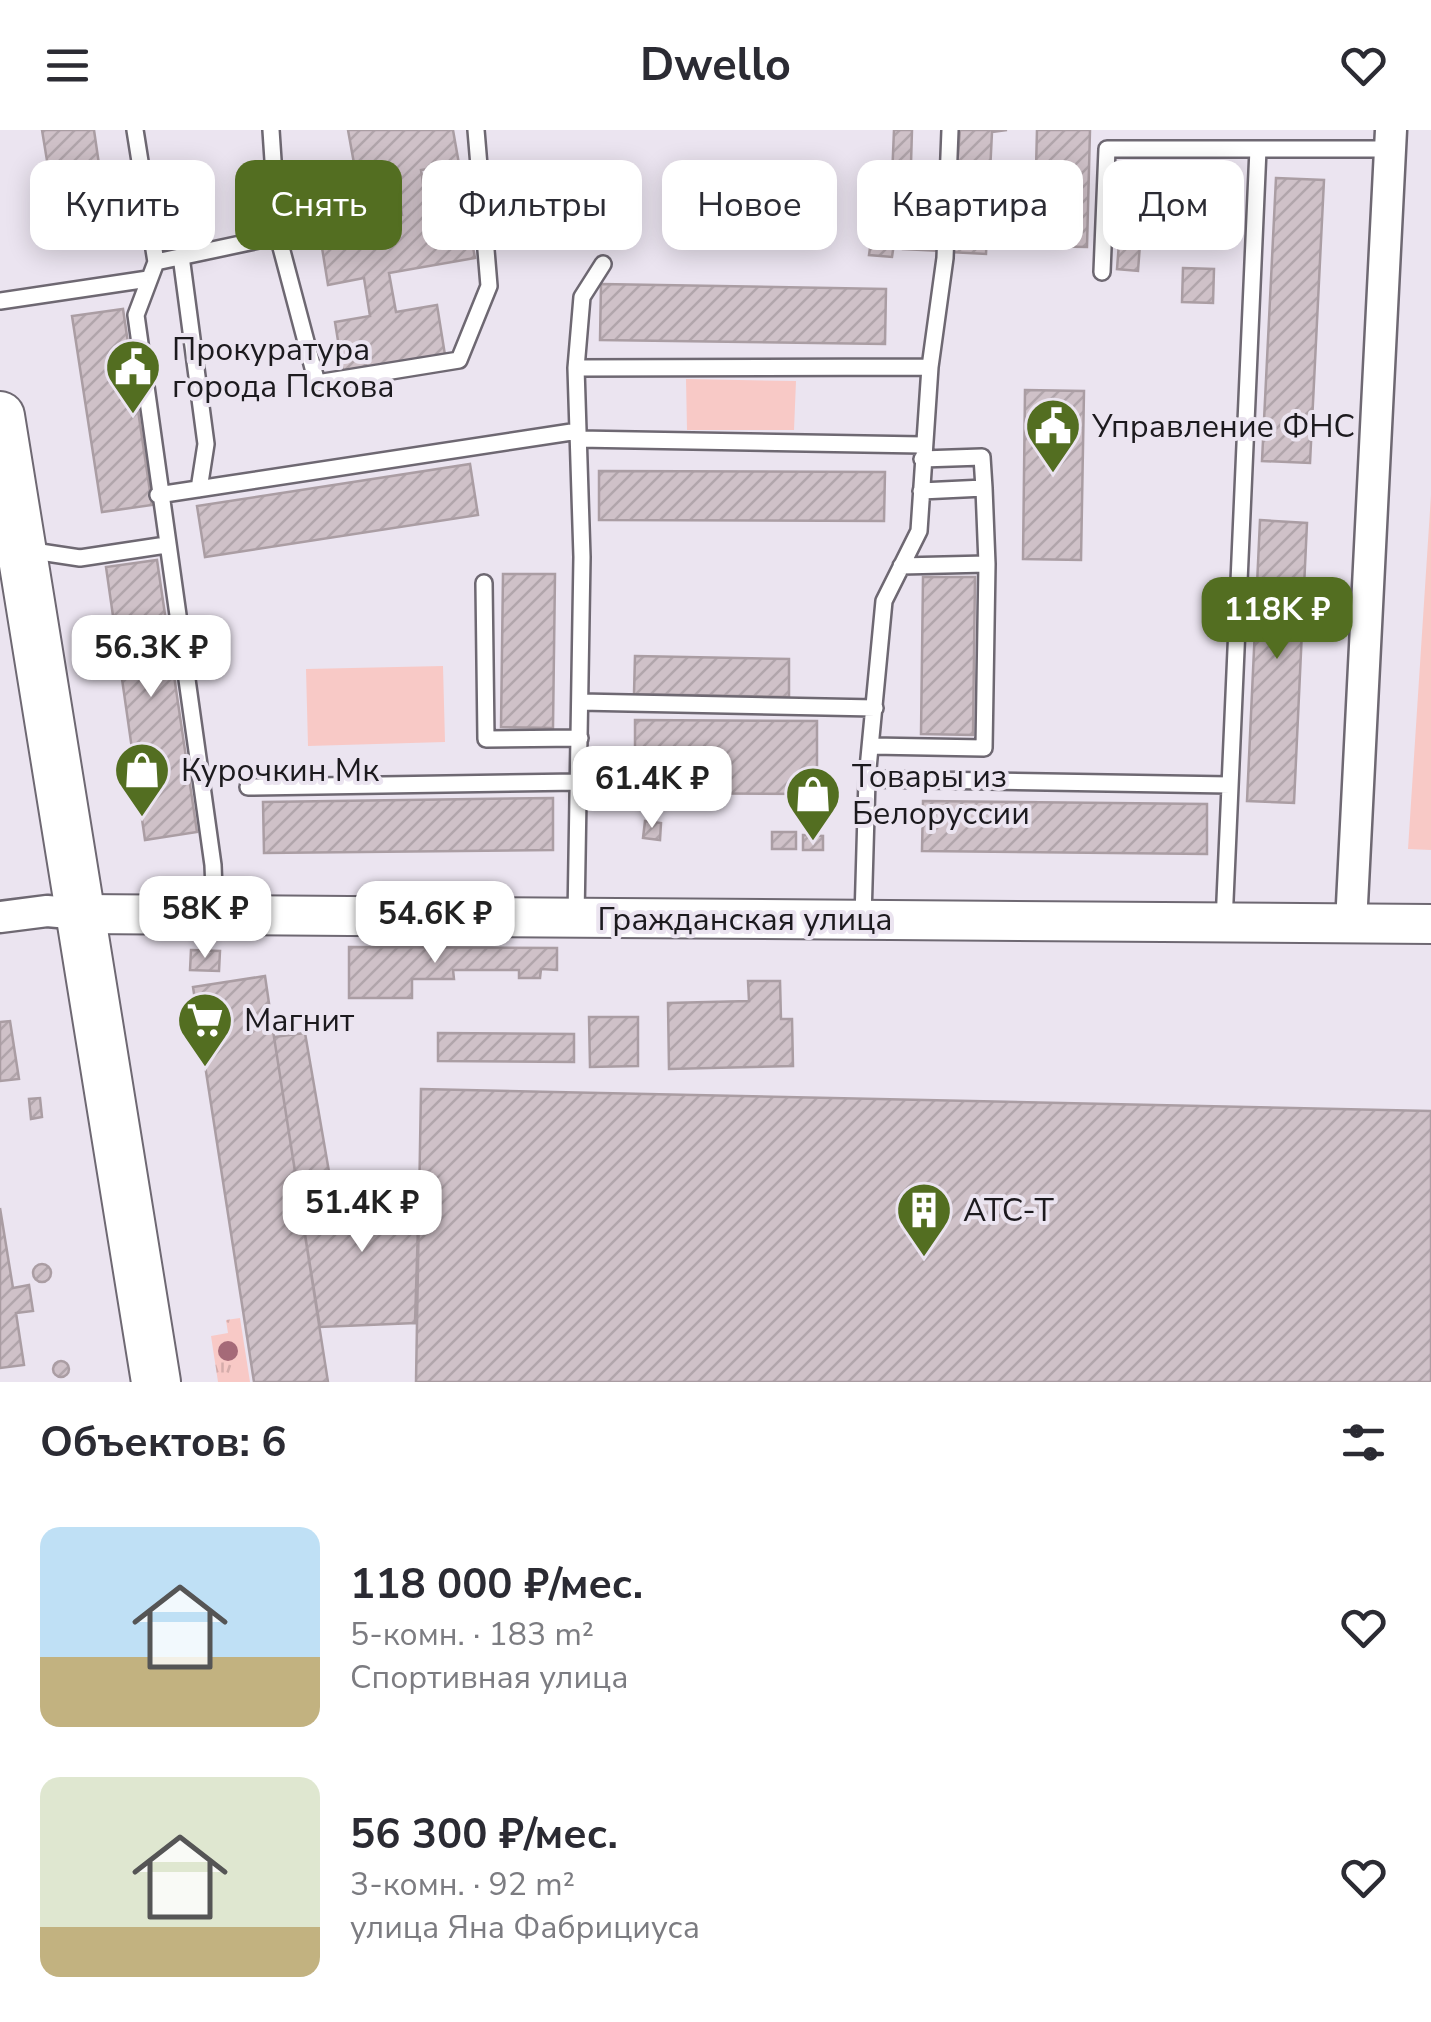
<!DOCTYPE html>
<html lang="ru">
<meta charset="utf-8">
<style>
:root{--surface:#fff;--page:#f2f2f3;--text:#2b2b33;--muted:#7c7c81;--accent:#536e21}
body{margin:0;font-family:"Nunito Sans",sans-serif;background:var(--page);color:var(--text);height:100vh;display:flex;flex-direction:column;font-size:38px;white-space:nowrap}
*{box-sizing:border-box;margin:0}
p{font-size:32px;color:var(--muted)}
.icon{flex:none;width:55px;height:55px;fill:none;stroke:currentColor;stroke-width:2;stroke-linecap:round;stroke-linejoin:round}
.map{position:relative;height:1252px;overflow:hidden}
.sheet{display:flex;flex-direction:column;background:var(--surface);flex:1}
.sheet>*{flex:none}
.guide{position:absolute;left:30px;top:30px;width:1372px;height:90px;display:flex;gap:20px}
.price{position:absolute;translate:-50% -85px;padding:0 22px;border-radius:20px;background:#fff;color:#222;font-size:32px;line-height:65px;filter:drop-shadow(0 2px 5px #0008)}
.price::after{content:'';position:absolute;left:50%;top:60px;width:30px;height:22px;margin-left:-15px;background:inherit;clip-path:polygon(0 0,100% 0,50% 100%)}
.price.current{background:var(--accent);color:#fff}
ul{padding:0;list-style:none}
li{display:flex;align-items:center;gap:30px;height:250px;padding:0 40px}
li span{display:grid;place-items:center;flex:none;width:280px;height:200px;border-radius:20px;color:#555}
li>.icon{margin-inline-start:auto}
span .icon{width:120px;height:120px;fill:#fffc;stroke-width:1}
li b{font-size:42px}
h2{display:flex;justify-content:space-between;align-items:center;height:120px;padding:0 40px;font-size:42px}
.tag{padding:0 35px;border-radius:20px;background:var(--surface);box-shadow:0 5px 25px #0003;font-size:35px;line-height:90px}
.tag.current{background:var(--accent);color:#fff}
header{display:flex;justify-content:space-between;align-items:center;height:130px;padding:0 40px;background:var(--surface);font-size:45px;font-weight:700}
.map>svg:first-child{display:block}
</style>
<header><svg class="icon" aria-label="menu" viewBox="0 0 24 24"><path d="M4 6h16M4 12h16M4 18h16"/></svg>Dwello<svg class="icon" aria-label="heart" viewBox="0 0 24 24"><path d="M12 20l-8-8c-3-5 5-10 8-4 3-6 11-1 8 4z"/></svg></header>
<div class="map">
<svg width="1431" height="1252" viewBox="0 0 1431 1252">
<defs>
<pattern id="grass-tufts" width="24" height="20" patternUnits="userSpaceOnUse" patternTransform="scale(2.5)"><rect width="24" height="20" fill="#f8c9c6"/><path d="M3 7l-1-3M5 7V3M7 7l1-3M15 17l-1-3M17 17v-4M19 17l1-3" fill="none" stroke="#d4acaa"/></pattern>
<pattern id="building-hatch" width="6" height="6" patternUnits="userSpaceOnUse" patternTransform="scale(2.5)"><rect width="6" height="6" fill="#cfc1c8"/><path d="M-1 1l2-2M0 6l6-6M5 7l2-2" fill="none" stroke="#b1a5ab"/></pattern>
</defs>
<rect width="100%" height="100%" fill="#ebe4f0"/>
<path fill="url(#grass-tufts)" d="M 240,1188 L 250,1252 L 218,1252 L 211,1206 L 228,1203 L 226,1190 Z"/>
<path fill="#f8c9c6" d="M 686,249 L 796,251 L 794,300 L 687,300 Z
M 1431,365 L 1431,720 L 1408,719 Z
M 443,536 L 445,612 L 308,616 L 306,539 Z"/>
<path fill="url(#building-hatch)" stroke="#aa9da3" stroke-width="2.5" d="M 42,0 L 94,0 L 102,55 L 133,50 L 140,98 L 60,110 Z
M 348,0 L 453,0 L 459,34 L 421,40 L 427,79 L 465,73 L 475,128 L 389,143 L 396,182 L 437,175 L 445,225 L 343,242 L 335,192 L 370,186 L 364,148 L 328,155 L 319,99 L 402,85 L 395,44 L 357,50 Z
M 894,0 L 912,0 L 910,67 L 944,67 L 941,121 L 903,119 L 904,96 L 890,96 Z
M 960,0 L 1007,0 L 992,2 L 986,124 L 950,122 Z
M 1037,0 L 1090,0 L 1087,117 L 1034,116 Z
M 1276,48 L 1324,50 L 1310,333 L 1262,331 Z
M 1163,55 L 1187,56 L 1184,103 L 1160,101 Z
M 872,104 L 895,107 L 892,127 L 869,125 Z
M 1119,113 L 1140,114 L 1138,141 L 1117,139 Z
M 1183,138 L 1214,139 L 1213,173 L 1182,172 Z
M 601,154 L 886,159 L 885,214 L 600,210 Z
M 123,179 L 152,375 L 102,382 L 72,186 Z
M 1025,260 L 1084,261 L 1081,430 L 1023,429 Z
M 470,334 L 478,385 L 205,427 L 197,376 Z
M 599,341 L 885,342 L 884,391 L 599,390 Z
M 1260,390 L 1307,393 L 1294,673 L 1247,671 Z
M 157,430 L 197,702 L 145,710 L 106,437 Z
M 503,444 L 555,444 L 553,598 L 501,597 Z
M 923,447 L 975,447 L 973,605 L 921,604 Z
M 635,526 L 789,529 L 789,567 L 634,564 Z
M 635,590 L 817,591 L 817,664 L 635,663 Z
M 553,668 L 553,720 L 264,723 L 263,672 Z
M 923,671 L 1207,674 L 1207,724 L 922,721 Z
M 645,691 L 661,693 L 660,710 L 643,708 Z
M 772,702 L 796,702 L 796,719 L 772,719 Z
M 803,705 L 823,706 L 823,720 L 803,720 Z
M 349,817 L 557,818 L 557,840 L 541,839 L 540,848 L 519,848 L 519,840 L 453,840 L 454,849 L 412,849 L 412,868 L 349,868 Z
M 191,820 L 220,821 L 219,841 L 190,840 Z
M 265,846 L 274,907 L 328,1252 L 254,1252 L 209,961 L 193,857 Z
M 748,851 L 780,851 L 781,889 L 792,889 L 793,936 L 669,939 L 668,873 L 749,871 Z
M 589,887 L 638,887 L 638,936 L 590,937 Z
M 10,891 L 19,949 L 0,951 L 0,892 Z
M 305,903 L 332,1059 L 298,1061 L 274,907 Z
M 438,903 L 574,904 L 574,932 L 438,931 Z
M 421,959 L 1431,981 L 1431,1252 L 416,1252 Z
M 40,968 L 42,987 L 31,989 L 29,969 Z
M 332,1059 L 419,1064 L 415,1193 L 320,1197 L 298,1061 Z
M 0,1078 L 13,1158 L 29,1155 L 33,1181 L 16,1183 L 24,1235 L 0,1238 Z
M33 1143a9 9 0 1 1 18 0a9 9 0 1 1-18 0Z
M53 1239a8 8 0 1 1 16 0a8 8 0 1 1-16 0Z"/>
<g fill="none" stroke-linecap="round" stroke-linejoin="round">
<g stroke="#6e6872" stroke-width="20">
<path id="service" d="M 135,0 L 156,132 L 136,185 L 213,735 L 215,785
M 271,0 L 278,106 L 317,253 L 459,230 L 489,156 L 476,0
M 181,126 L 206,314 L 199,359
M 156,132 L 278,106
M 1102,142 L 1107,19 L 1390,19
M 0,171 L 148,149
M 930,237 L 945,128 L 950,0
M 576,238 L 582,167 L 603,134
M 578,309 L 922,315
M 984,358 L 987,434
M 921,361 L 984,358 L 982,327 L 922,329
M 158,365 L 578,301
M 27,420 L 80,428 L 166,415
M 484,453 L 486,609 L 580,608
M 580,572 L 875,578
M 872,616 L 984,618 L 987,434 L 901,436
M 248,657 L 579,652
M 576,788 L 582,427 L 576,238 L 930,237 L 919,401 L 884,471 L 867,649
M 863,788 L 867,649 L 1230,655
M 1224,793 L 1258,19"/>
</g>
<g stroke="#6e6872" stroke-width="35">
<path id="minor" d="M 0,787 L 47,781 L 81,784
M 1351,794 L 1391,0"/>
</g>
<g stroke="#6e6872" stroke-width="42">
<path id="tertiary" d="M 81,784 L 1431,794"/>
</g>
<g stroke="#6e6872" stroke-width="52">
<path id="primary" d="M 0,286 L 156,1252"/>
</g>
<use href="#service" stroke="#fff" stroke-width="15"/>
<use href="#minor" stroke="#fff" stroke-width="30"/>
<use href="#tertiary" stroke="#fff" stroke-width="38"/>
<use href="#primary" stroke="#fff" stroke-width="48"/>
</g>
<circle fill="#a56a78" cx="228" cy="1221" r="10"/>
<defs>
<g id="civic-pin" transform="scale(2.875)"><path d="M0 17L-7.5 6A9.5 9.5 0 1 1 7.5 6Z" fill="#536e21" stroke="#ebe4f0"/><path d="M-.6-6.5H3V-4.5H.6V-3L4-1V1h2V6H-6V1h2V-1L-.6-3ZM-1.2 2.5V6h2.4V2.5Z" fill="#fff"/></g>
<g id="shop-pin" transform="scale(2.875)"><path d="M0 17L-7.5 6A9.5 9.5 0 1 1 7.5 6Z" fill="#536e21" stroke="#ebe4f0"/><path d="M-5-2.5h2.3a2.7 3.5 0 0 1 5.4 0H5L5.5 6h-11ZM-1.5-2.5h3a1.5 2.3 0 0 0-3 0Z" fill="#fff"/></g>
<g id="supermarket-pin" transform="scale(2.875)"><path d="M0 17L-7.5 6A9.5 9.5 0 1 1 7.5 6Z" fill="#536e21" stroke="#ebe4f0"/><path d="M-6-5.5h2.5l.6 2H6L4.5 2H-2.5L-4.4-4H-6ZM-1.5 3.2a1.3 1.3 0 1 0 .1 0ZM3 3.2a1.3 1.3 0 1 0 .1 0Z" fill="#fff"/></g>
<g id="building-pin" transform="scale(2.875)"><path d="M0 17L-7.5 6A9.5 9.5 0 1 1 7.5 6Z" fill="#536e21" stroke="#ebe4f0"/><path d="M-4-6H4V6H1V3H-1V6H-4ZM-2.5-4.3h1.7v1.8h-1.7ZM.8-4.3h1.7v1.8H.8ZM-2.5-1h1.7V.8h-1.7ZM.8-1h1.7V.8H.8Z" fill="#fff"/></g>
</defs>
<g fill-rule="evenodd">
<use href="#civic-pin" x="133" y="237"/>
<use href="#civic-pin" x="1053" y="296"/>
<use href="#shop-pin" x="142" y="640"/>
<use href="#shop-pin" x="813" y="664"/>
<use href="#supermarket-pin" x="205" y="890"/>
<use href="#building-pin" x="924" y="1080"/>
</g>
<g text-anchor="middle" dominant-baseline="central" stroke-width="8" stroke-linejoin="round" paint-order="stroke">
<g font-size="32" fill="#1c1a1e" stroke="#ebe4f0" text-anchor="start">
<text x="172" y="219">Прокуратура<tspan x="172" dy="37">города Пскова</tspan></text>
<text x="1092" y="296">Управление ФНС</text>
<text x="181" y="640">Курочкин Мк</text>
<text x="852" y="646">Товары из<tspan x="852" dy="37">Белоруссии</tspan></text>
<text x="244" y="890">Магнит</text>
<text x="963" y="1080">ATC-T</text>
</g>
<g font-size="32" fill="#1c1a1e" stroke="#ebe4f0">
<text x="745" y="789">Гражданская улица</text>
</g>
</g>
</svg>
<b class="price current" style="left:1277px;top:532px">118K ₽</b>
<b class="price" style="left:151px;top:570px">56.3K ₽</b>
<b class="price" style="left:652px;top:701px">61.4K ₽</b>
<b class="price" style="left:205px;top:831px">58K ₽</b>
<b class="price" style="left:435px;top:836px">54.6K ₽</b>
<b class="price" style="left:362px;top:1125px">51.4K ₽</b>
<div class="guide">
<a class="tag">Купить</a>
<a class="tag current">Снять</a>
<a class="tag">Фильтры</a>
<a class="tag">Новое</a>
<a class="tag">Квартира</a>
<a class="tag">Дом</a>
</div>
</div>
<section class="sheet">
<h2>Объектов: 6<svg class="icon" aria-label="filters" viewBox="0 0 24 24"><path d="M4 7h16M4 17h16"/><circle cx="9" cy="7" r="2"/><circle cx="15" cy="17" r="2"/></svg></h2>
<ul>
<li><span style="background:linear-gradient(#bfe0f5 65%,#c2b280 0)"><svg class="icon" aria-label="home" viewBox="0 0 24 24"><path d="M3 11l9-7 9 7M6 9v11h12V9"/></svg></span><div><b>118 000 ₽/мес.</b><p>5-комн. · 183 m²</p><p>Спортивная улица</p></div><svg class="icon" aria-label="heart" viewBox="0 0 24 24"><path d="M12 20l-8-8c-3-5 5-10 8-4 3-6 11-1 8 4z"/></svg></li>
<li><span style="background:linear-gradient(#dfe7d0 75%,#c2b280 0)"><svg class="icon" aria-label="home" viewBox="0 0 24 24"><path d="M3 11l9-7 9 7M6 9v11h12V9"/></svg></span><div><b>56 300 ₽/мес.</b><p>3-комн. · 92 m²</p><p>улица Яна Фабрициуса</p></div><svg class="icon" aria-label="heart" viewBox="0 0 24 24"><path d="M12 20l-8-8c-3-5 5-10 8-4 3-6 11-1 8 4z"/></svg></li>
</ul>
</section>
